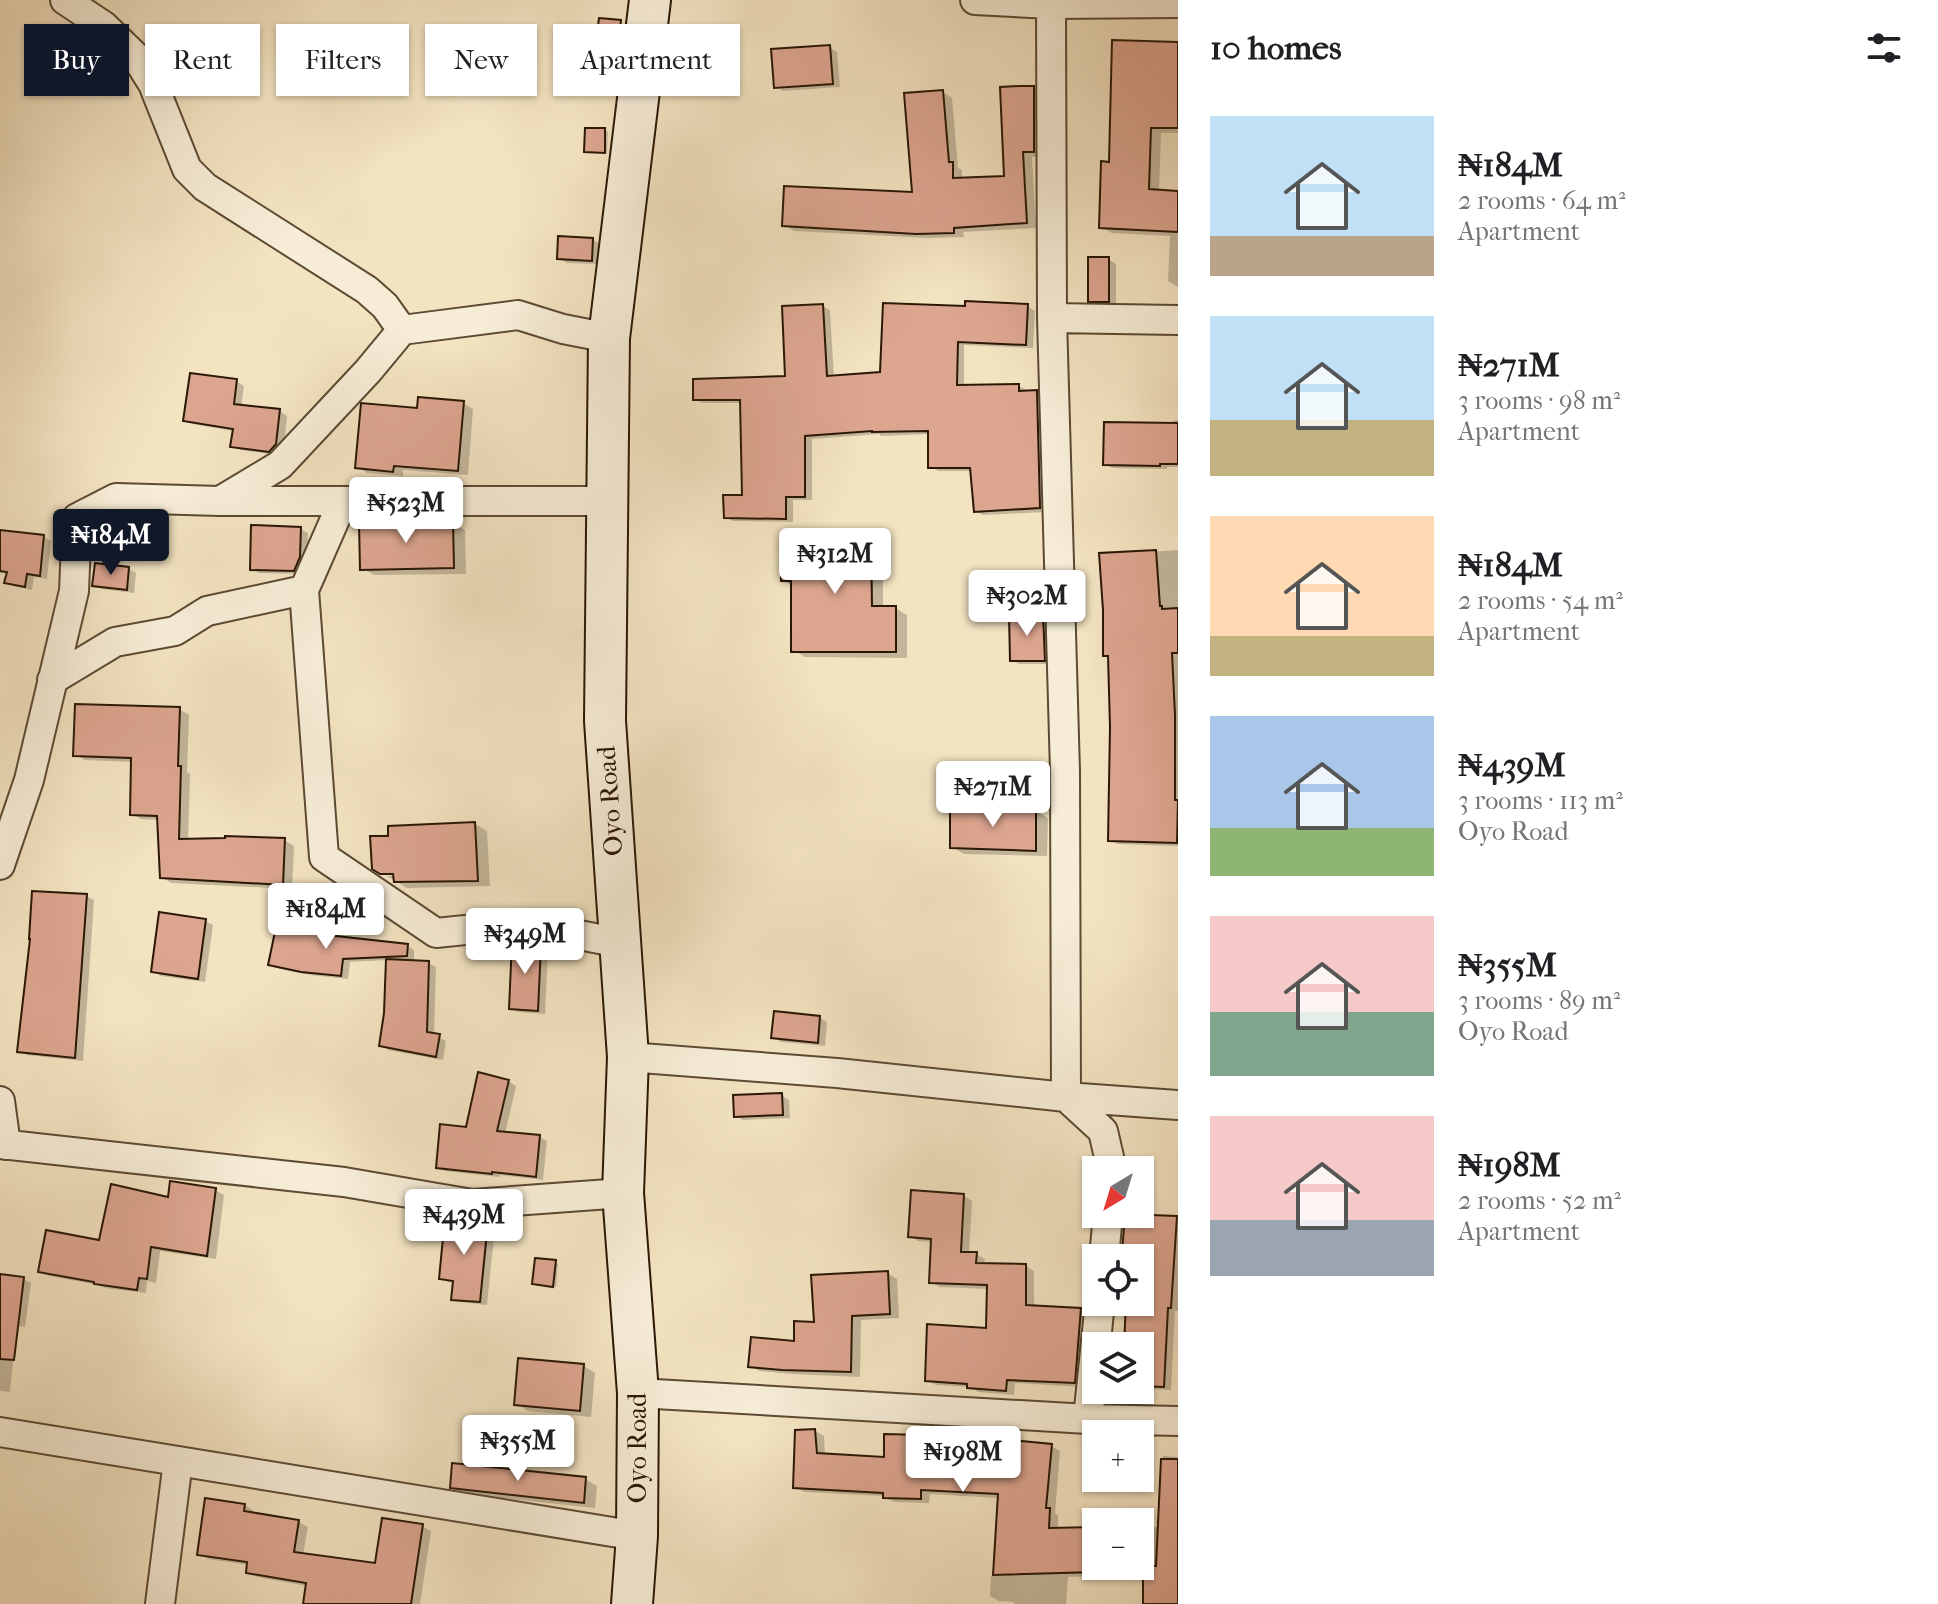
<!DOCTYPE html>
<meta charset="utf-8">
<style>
:root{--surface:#fff;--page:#f6f6f6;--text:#202124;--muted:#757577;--accent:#111827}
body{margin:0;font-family:"IM FELL French Canon",serif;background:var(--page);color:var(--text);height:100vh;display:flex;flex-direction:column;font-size:30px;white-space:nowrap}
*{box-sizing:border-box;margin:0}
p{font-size:26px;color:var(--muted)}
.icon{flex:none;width:44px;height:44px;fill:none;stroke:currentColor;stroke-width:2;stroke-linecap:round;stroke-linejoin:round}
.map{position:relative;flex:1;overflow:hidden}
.drawer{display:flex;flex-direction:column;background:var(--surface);width:760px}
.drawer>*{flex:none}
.top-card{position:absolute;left:24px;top:24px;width:760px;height:72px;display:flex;gap:16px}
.needle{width:52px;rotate:218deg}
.controls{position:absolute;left:1082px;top:1156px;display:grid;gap:16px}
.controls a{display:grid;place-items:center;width:72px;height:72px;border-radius:0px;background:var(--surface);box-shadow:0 2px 6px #0004;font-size:40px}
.price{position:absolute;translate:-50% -68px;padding:0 18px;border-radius:8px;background:#fff;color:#222;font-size:26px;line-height:52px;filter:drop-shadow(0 2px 4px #0008)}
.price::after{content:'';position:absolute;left:50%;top:48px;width:24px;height:18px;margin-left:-12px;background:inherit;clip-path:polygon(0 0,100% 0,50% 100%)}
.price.on{background:var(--accent);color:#fff}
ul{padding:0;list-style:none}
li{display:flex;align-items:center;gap:24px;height:200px;padding:0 32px}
li span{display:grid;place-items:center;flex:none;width:224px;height:160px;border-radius:0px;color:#555}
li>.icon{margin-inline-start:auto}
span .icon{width:96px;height:96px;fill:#fffc;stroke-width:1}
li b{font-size:34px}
h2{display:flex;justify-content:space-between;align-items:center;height:96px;padding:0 32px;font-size:34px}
.pill{padding:0 28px;border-radius:0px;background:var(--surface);box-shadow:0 2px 6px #0004;font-size:28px;line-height:72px}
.pill.on{background:var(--accent);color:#fff}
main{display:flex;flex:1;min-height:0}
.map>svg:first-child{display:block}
</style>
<main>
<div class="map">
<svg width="1178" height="1604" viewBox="0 0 1178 1604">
<rect width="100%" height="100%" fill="#f3e3c1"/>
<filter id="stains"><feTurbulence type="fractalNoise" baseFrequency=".0025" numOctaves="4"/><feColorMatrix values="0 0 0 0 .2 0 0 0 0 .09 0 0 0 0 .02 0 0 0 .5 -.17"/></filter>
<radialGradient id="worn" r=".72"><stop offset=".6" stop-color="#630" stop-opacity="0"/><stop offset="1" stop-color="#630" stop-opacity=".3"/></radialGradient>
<path fill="#0003" d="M 620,22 L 623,24 L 621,44 L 598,40 Z
M 1178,44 L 1178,133 L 1161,133 L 1159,192 L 1178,193 L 1178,287 L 1168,281 L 1170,236 L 1112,233 L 1101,227 L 1111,164 Z
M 830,48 L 837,52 L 840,87 L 783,91 L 776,86 Z
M 1034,88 L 1043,93 L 1044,156 L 1032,157 L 1036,228 L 963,232 L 964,237 L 928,238 L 794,231 L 785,225 L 914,195 L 943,92 L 952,98 L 958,168 L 962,170 L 962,180 L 1006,177 Z
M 605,130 L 608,132 L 607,153 L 589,153 L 586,151 Z
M 593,240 L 600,244 L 600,264 L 567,263 L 559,258 Z
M 1108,259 L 1116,264 L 1116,305 L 1098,305 L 1090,300 Z
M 823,306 L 830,310 L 834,378 L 882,374 L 967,308 L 1027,306 L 1035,311 L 1033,348 L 964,345 L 964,387 L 1018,386 L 1044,397 L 1047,512 L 983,515 L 975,511 L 972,471 L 938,471 L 930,466 L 930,434 L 881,436 L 879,434 L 812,439 L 812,500 L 793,500 L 793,522 L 733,521 L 725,517 L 744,496 L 742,403 L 702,403 L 695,399 L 787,378 Z
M 236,381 L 244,386 L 241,407 L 280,411 L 287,416 L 284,448 L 278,455 L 240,450 L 233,446 L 234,431 L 192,424 L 185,420 Z
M 463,403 L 473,409 L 468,475 L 403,470 L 403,476 L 367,473 L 357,467 L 419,411 Z
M 1178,420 L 1178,467 L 1167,467 L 1167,469 L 1112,468 L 1105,463 L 1173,425 L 1173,421 Z
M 453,523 L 465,530 L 466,574 L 374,575 L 362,568 Z
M 300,529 L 308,533 L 307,562 L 302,574 L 259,573 L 252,569 Z
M 0,532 L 44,537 L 51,541 L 47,579 L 34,577 L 32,590 L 14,586 L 7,582 L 8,574 L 0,573 Z
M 871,539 L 883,546 L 883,608 L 895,608 L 907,615 L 907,658 L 805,657 L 793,650 L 793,586 L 783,580 Z
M 1178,550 L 1178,846 L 1118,844 L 1110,840 L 1112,727 L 1110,658 L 1105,655 L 1101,555 Z
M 129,569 L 136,573 L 134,593 L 102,589 L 94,585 Z
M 1043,616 L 1051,620 L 1052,664 L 1019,664 L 1012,660 Z
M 179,709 L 189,715 L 187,772 L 190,774 L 188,841 L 284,840 L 294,846 L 292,889 L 171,883 L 162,877 L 159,820 L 141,819 L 132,814 L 133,762 L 85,760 L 76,755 Z
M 1036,811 L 1048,818 L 1047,856 L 964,854 L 952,847 Z
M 475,824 L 487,831 L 490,886 L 407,888 L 387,876 L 403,875 L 390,838 Z
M 86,896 L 94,900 L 83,1061 L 27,1055 L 20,1051 Z
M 205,921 L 213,925 L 205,982 L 161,976 L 153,971 Z
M 407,946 L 414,950 L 414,962 L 428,963 L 436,967 L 434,1035 L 446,1041 L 443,1060 L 388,1050 L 381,1045 L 386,1013 L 388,960 L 350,962 L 348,979 L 310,975 L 277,968 L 270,964 Z
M 541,947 L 548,951 L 545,1014 L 518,1012 L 511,1008 Z
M 820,1018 L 827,1022 L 825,1046 L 781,1042 L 773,1037 Z
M 508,1081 L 516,1086 L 505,1134 L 539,1137 L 547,1141 L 543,1180 L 500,1175 L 499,1177 L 445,1171 L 438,1167 Z
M 781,1095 L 789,1100 L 790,1118 L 743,1120 L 735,1116 Z
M 215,1190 L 224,1195 L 216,1259 L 160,1251 L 156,1283 L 147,1281 L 146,1293 L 105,1288 L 99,1285 L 49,1276 L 40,1271 L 100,1242 L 170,1200 Z
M 964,1196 L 972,1201 L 969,1254 L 976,1254 L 985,1259 L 984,1265 L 1026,1266 L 1034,1271 L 1034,1307 L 1080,1310 L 1089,1315 L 1083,1387 L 1015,1383 L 1014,1395 L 978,1392 L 970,1387 L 936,1385 L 927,1380 L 988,1330 L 989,1289 L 940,1287 L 931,1282 L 933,1242 L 918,1241 L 910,1236 Z
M 1126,1215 L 1178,1219 L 1178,1311 L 1175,1311 L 1171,1390 L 1140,1389 L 1140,1346 L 1126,1346 L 1128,1308 L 1118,1302 L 1140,1302 L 1140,1258 L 1123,1258 Z
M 488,1223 L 495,1227 L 487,1305 L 460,1302 L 453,1298 L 454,1283 L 448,1282 L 441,1278 Z
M 555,1262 L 558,1264 L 556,1287 L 534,1283 Z
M 887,1273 L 897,1279 L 899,1318 L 861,1320 L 860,1377 L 793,1374 L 760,1371 L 750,1366 L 796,1343 L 816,1324 Z
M 0,1276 L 23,1279 L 31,1283 L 25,1327 L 17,1326 L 10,1392 L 0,1391 Z
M 584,1366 L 595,1373 L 591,1417 L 528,1411 L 516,1404 Z
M 815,1431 L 824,1436 L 825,1456 L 886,1459 L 922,1437 L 931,1442 L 931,1456 L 1003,1460 L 1051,1446 L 1060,1451 L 1055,1513 L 1058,1516 L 1058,1530 L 1096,1529 L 1096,1566 L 1140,1566 L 1140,1528 L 1159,1527 L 1163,1456 L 1178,1457 L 1178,1604 L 1145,1604 L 1145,1575 L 1068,1577 L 1066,1604 L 1014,1604 L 1014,1602 L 999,1601 L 990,1596 L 991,1576 L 995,1576 L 999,1498 L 930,1494 L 929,1503 L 894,1502 L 883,1496 L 804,1492 L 795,1487 Z
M 585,1479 L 597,1486 L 595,1508 L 464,1494 L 452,1487 Z
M 245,1505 L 254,1511 L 253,1515 L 299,1522 L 308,1527 L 303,1555 L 377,1566 L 422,1526 L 431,1531 L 420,1604 L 305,1604 L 307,1586 L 257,1577 L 248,1572 L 249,1565 L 208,1559 L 199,1554 Z"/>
<path fill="#dca58f" stroke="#2a1704" stroke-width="2" d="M 599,18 L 621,20 L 618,44 L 596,41 Z
M 1112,40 L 1178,42 L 1178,128 L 1151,128 L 1149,189 L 1178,191 L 1178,232 L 1099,228 L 1101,161 L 1109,162 Z
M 830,45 L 833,84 L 774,88 L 771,49 Z
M 1019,86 L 1034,86 L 1034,152 L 1023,152 L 1027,223 L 954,228 L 954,233 L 916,234 L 782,226 L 784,186 L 912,192 L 904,93 L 943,90 L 949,162 L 953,162 L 953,178 L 1004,176 L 1000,87 Z
M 585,128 L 605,128 L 605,153 L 584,152 Z
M 558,236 L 593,238 L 592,261 L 557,259 Z
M 1088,257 L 1109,257 L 1109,302 L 1088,302 Z
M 965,301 L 1028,304 L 1026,345 L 958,342 L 957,385 L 1019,384 L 1019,391 L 1037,390 L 1040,508 L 974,512 L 970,468 L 928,468 L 928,431 L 872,432 L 872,431 L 805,436 L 805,497 L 786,497 L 786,519 L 724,518 L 723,495 L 742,495 L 740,400 L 693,400 L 693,379 L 785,376 L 782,306 L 823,304 L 827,376 L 880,372 L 883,303 L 965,306 Z
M 190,373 L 237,379 L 234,404 L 280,409 L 276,444 L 269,452 L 230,447 L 233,429 L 183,421 Z
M 418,397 L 464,401 L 458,471 L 394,466 L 393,472 L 355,468 L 361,403 L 417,408 Z
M 1104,422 L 1178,423 L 1178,464 L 1160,464 L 1160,466 L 1103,465 Z
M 453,521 L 454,568 L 360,570 L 359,522 Z
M 251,525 L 301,527 L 300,557 L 294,571 L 250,570 Z
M 0,530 L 44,535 L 40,576 L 27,574 L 25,587 L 4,583 L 7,572 L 0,571 Z
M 780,536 L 871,537 L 872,606 L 896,606 L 896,652 L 791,652 L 791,581 L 781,581 Z
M 1156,550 L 1160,606 L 1162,606 L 1162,609 L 1178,608 L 1178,653 L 1172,653 L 1175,715 L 1175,800 L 1178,800 L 1177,843 L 1108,841 L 1110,727 L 1108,656 L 1103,656 L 1103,610 L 1099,553 Z
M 95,563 L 129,567 L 127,590 L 92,586 Z
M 1009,614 L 1043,614 L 1045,661 L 1010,661 Z
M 75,704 L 180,707 L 178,766 L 181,766 L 179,839 L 225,838 L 225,836 L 285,838 L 283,885 L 160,878 L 157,816 L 130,815 L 131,758 L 73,756 Z
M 950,807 L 1036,809 L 1036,851 L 950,848 Z
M 475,822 L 478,881 L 394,882 L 393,874 L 380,874 L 372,869 L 370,836 L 388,836 L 388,826 Z
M 32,891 L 87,894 L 75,1058 L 17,1052 L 30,939 L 29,939 Z
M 159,912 L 206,919 L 198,979 L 151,972 Z
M 276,927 L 300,932 L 408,944 L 407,956 L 343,959 L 341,976 L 301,972 L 268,965 Z
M 522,941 L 541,945 L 538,1011 L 509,1009 L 512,942 Z
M 386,959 L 429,961 L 427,1032 L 440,1034 L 436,1057 L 379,1046 L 384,1013 Z
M 774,1011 L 820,1016 L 818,1043 L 771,1038 Z
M 478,1072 L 509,1080 L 497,1131 L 540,1135 L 536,1177 L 492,1172 L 492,1174 L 436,1168 L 440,1124 L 466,1127 Z
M 782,1093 L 783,1115 L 734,1117 L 733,1095 Z
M 170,1181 L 216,1188 L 207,1256 L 151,1247 L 147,1279 L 139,1278 L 137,1290 L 94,1284 L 94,1282 L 38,1272 L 46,1230 L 99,1240 L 111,1184 L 168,1197 Z
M 911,1190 L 964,1194 L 961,1252 L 977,1252 L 976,1263 L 1026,1264 L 1026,1305 L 1081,1308 L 1075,1383 L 1007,1380 L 1006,1391 L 967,1388 L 967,1384 L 925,1381 L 927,1324 L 986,1328 L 987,1285 L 929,1283 L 931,1239 L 908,1237 Z
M 1125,1214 L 1177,1216 L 1171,1308 L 1168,1308 L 1164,1387 L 1140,1386 L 1140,1346 L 1124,1346 L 1126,1302 L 1140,1302 L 1140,1254 L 1122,1253 Z
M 445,1217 L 488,1222 L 480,1302 L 451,1300 L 453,1281 L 439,1279 Z
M 535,1258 L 556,1260 L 553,1287 L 532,1284 Z
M 888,1271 L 890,1314 L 852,1316 L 851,1372 L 782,1370 L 748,1367 L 751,1337 L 794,1341 L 794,1321 L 814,1322 L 811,1275 Z
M 0,1274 L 24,1277 L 14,1360 L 0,1359 Z
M 518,1358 L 584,1364 L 580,1411 L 514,1405 Z
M 815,1429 L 817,1453 L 884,1457 L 884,1434 L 923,1435 L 922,1454 L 1001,1458 L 1002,1439 L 1052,1444 L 1046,1508 L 1050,1508 L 1049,1528 L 1096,1527 L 1096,1572 L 993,1575 L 998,1494 L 921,1490 L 921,1499 L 883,1498 L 883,1493 L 793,1488 L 795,1430 Z
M 1161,1459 L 1178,1459 L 1178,1604 L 1143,1604 L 1143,1566 L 1156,1566 Z
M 452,1463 L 586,1477 L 584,1503 L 450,1488 Z
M 205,1498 L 245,1504 L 244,1511 L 299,1520 L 294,1552 L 375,1563 L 382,1518 L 423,1524 L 411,1604 L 303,1604 L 306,1583 L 246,1573 L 247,1562 L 197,1555 Z"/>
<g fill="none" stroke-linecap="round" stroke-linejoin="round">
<g stroke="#5c4a33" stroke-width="32">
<path id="street" d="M 65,0 L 104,26 L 136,57 L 153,84 L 187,169 L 205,187 L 367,290 L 385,306 L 402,330 L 518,315 L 563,329 L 609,338
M 975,0 L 1051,4 L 1178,3
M 1051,4 L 1052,318 L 1178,320
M 1052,318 L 1065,772 L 1066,1097 L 1103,1131 L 1112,1170
M 220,501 L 607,501
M 343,501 L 304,590 L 324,857 L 436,933 L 523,924 L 620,943
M 52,680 L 115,642 L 175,631 L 207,611 L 304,590
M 0,865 L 29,780 L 74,591 L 77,518 L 116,498 L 220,501 L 280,465 L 368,371 L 402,330
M 628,1057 L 837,1073 L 1066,1097 L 1178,1105
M 0,1101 L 6,1145
M 0,1144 L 344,1182 L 472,1204 L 623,1193
M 1104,1258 L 1108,1214
M 638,1393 L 1088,1419 L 1178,1421
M 1088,1419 L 1100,1302
M 0,1432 L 637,1536
M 160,1604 L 178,1461"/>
</g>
<g stroke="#2a1704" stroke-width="44">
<path id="secondary" d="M 632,1604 L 637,1536 L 638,1393 L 623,1193 L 628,1057 L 605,721 L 609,338 L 650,0"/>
</g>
<use href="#street" stroke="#f7edd7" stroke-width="28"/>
<use href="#secondary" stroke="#f7edd7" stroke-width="40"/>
</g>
<g text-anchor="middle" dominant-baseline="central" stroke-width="6" stroke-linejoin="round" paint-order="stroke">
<g font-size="26" fill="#2a1704" stroke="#f7edd7">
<text transform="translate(610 801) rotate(-94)">Oyo Road</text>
<text transform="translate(637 1448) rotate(-90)">Oyo Road</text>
</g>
</g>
<rect width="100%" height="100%" filter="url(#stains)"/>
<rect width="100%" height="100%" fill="url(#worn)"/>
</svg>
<div class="controls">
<a><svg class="needle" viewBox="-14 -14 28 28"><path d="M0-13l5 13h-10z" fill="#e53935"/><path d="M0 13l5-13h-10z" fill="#757577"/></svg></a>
<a><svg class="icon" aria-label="locate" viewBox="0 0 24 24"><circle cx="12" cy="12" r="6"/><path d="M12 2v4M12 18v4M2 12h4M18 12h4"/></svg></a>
<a><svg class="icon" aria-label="layers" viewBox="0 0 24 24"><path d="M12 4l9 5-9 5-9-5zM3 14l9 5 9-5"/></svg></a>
<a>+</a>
<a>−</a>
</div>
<b class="price" style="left:406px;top:545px">₦523M</b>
<b class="price on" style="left:111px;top:577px">₦184M</b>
<b class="price" style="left:835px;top:596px">₦312M</b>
<b class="price" style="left:1027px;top:638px">₦302M</b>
<b class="price" style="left:993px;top:829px">₦271M</b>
<b class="price" style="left:326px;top:951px">₦184M</b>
<b class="price" style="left:525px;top:976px">₦349M</b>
<b class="price" style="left:464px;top:1257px">₦439M</b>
<b class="price" style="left:518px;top:1483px">₦355M</b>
<b class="price" style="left:963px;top:1494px">₦198M</b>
<div class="top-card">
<a class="pill on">Buy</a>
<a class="pill">Rent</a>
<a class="pill">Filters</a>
<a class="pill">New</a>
<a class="pill">Apartment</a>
</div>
</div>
<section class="drawer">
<h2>10 homes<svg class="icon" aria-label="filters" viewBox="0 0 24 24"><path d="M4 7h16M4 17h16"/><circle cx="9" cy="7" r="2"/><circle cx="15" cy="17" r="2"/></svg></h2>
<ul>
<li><span style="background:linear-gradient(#bfe0f5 75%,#b9a48a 0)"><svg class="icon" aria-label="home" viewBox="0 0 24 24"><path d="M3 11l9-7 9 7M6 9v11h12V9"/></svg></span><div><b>₦184M</b><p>2 rooms · 64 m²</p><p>Apartment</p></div></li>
<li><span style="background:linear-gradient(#bfe0f5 65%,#c2b280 0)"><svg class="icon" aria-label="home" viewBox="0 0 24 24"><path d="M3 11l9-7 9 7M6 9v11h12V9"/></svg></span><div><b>₦271M</b><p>3 rooms · 98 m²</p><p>Apartment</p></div></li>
<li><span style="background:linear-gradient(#ffd9b3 75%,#c2b280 0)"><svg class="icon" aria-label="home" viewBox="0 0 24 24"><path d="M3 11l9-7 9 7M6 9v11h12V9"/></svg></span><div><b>₦184M</b><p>2 rooms · 54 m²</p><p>Apartment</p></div></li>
<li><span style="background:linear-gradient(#a9c7e8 70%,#8fb573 0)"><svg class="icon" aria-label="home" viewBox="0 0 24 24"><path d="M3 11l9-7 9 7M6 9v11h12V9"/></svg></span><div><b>₦439M</b><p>3 rooms · 113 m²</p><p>Oyo Road</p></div></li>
<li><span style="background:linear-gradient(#f6c9c9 60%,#7fa58c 0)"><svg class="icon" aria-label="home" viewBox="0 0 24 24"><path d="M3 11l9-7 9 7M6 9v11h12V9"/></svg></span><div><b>₦355M</b><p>3 rooms · 89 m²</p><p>Oyo Road</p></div></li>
<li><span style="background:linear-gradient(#f6c9c9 65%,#9aa5b1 0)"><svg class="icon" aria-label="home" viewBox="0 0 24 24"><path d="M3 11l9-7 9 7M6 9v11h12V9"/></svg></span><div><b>₦198M</b><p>2 rooms · 52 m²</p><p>Apartment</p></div></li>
</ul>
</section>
</main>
